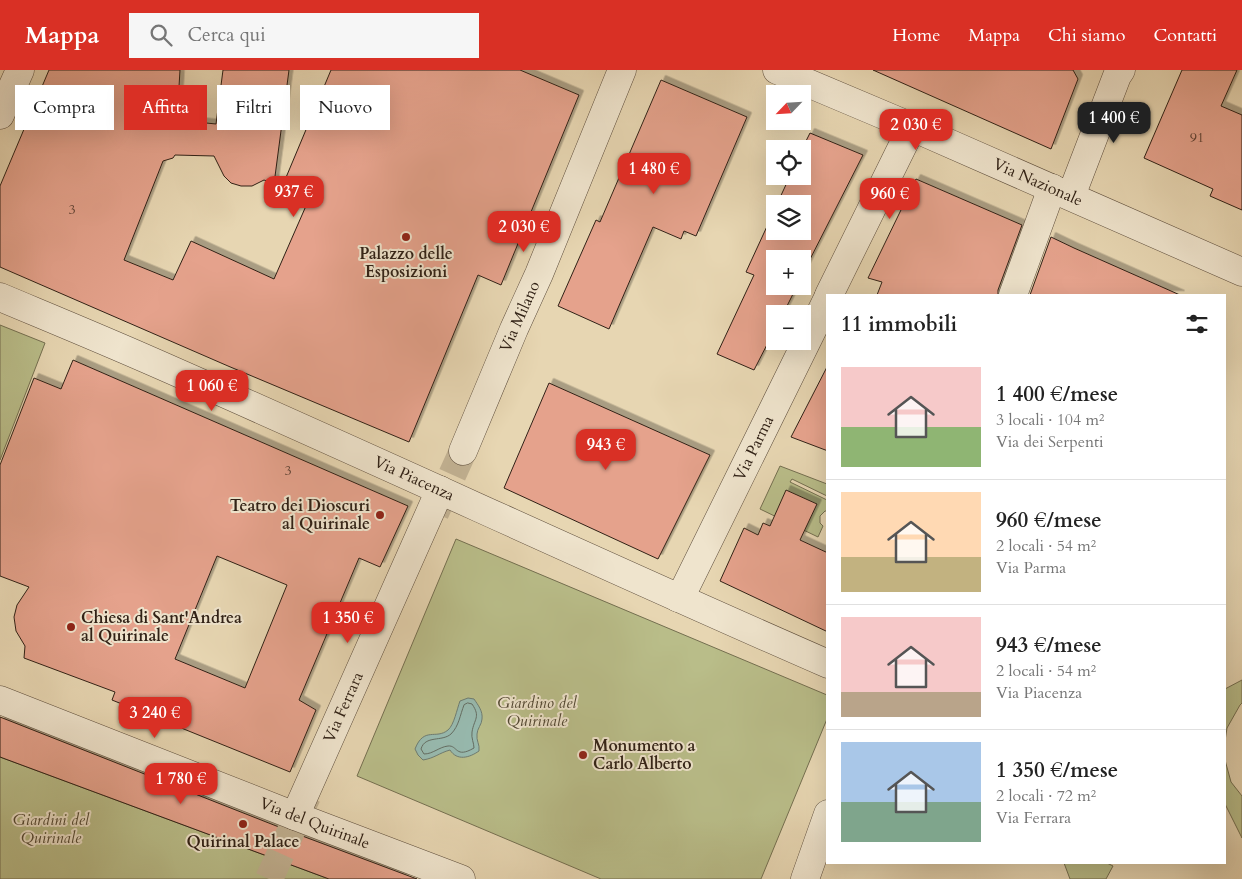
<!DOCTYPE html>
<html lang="it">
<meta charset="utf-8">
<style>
:root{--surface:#fff;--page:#f6f6f6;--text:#222;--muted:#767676;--line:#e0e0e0;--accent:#d93025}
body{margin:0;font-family:Cardo,serif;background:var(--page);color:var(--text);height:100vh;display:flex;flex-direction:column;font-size:19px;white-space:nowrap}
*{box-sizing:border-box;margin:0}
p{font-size:16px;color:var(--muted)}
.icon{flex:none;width:28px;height:28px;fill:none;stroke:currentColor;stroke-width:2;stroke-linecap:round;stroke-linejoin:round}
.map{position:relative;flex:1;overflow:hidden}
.panel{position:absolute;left:826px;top:224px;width:400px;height:570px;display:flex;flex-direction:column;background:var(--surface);border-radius:0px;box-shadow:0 5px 20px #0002}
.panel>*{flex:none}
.top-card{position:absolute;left:15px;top:15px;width:475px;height:45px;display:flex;gap:10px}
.needle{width:32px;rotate:245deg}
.buttons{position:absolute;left:766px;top:15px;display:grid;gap:10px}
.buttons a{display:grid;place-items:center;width:45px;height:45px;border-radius:0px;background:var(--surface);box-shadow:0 5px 20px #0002;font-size:25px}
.price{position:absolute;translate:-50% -42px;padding:0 11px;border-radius:10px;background:var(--accent);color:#fff;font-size:16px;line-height:32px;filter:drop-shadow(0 1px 2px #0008)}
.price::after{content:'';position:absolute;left:50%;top:30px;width:15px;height:11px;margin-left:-8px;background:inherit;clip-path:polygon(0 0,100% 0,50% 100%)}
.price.current{background:#222;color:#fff}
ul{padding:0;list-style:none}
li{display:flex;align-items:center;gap:15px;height:125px;padding:0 15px}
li+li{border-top:1px solid var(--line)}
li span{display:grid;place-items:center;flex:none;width:140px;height:100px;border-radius:0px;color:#555}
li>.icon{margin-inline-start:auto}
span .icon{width:60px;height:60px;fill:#fffc;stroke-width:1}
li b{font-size:21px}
h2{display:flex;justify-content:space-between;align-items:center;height:60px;padding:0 15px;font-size:21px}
.pill{padding:0 18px;border-radius:0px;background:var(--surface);box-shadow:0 5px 20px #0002;font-size:18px;line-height:45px}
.pill.current{background:var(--accent);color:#fff}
header{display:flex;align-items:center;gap:30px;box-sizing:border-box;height:70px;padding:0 25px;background:var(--accent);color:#fff}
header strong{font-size:24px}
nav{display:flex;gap:28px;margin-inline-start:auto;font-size:18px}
.search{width:350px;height:45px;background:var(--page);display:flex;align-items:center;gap:12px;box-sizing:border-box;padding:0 18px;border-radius:0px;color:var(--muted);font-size:19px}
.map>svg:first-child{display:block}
</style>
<header>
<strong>Mappa</strong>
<div class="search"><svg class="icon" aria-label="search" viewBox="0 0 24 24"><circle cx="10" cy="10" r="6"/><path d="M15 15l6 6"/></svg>Cerca qui</div>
<nav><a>Home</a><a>Mappa</a><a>Chi siamo</a><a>Contatti</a></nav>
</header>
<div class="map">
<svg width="1242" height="809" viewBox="0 0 1242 809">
<defs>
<filter id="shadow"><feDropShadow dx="4.5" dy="-4.5" stdDeviation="0" flood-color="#0004"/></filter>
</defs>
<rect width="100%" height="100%" fill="#e7d6b2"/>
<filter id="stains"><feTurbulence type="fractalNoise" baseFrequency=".004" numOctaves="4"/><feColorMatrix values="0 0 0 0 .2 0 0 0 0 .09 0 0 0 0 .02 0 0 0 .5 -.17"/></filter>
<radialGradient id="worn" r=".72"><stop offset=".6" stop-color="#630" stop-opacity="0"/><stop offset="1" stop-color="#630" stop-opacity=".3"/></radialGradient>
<path fill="#b9bd89" stroke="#746f50" d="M 0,255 L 45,273 L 0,390 Z
M 780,396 L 827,414 L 827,426 L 792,409 L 790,412 L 827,430 L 827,441 L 825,441 L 820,446 L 820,453 L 823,456 L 818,467 L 760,439 Z
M 456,469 L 827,625 L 827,649 L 761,809 L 601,809 L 357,706 Z
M 1242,610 L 1242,633 L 1240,635 L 1227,658 L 1225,671 L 1225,619 Z
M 0,687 L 329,809 L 0,809 Z
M 1225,690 L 1231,712 L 1242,726 L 1242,768 L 1225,734 Z
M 1064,793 L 1107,793 L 1113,796 L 1106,809 L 1070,809 Z"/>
<path fill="#97b9ae" stroke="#6e7c71" d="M 468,628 L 474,629 C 478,635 483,641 482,649 C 482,654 477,659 477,664 C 476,671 480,674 479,681 C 469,688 457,691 450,680 C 439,683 435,688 423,690 L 418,685 L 415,679 C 424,656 436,670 448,660 C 454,655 457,639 460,631 Z"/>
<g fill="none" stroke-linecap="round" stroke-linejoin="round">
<path stroke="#646d62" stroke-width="1" d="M 468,633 L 472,634 C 481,647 474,649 472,662 C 471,668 474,673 474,678 C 455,689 458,675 448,676 C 439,677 433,684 424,684 L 421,679 C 425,665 442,672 451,664 C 459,656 460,645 464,635 Z"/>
</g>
<path fill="#e5a28c" stroke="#302116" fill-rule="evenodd" filter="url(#shadow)" d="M 49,0 L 180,0 L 177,50 L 216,54 L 223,0 L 289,0 L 274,114 L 264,110 L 252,116 L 241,116 L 231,113 L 224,106 L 214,86 L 175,85 L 173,88 L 163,91 L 124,190 L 173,210 L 191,171 L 274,209 L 309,129 L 282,117 L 331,0 L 520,0 L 579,25 L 501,215 L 478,205 L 409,372 L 228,296 L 0,197 L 0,116 Z
M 873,0 L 1073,0 L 1078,9 L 1051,79 Z
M 1182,0 L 1237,0 L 1221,36 L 1242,45 L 1242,140 L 1210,126 L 1213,119 L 1144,88 Z
M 661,10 L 747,47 L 696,166 L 684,161 L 681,169 L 653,157 L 609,259 L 558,236 L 596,150 L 600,152 Z
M 810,63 L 863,85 L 802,205 L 802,189 L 775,189 L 775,216 L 797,216 L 783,244 L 775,244 L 775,259 L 754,300 L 717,284 L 754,205 L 746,202 L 775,139 L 775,161 L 802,161 L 802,134 L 777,134 L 790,106 L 802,106 L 802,79 Z
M 916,109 L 1022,155 L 998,220 L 998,225 L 877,225 L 882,212 L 868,208 Z
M 1051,167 L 1074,178 L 1180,225 L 1030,225 Z
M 73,290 L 408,436 L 380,497 L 359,488 L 299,630 L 316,640 L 290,702 L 112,630 L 115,622 L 24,588 L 25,576 L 16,561 L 14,547 L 17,535 L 29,517 L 0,506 L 0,395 L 34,308 L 61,319 ZM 217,486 L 287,515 L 245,618 L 175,589 Z
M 828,295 L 828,381 L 791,367 Z
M 549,313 L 710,385 L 658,489 L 504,418 Z
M 786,420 L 817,434 L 800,470 L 828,483 L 828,562 L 720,511 L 744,458 L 758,465 L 763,453 L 770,456 Z
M 0,647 L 289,761 L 417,809 L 329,809 L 0,687 Z"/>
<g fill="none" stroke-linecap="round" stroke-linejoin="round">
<path stroke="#c2b293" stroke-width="28" stroke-dasharray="28 14" stroke-linecap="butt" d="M 435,443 L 463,381
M 269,809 L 307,726"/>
<g stroke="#5e4e3d" stroke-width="29">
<g id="minor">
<path id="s1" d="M 777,0 L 912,57 L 1242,202"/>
<path d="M 0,45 L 20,0"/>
<path d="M 1071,126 L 1117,6 L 1121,0"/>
<path d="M 829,225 L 912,57"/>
<path d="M 1013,225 L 1052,118"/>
<path id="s2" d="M 0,227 C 50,248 101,269 151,291 C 377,390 601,495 828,594"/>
<path id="s3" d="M 463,381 L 514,259 L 539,204 L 622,0"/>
<path id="s4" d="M 678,528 L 686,516 L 828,228"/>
<path id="s5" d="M 0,630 L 295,746 L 461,809"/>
<path id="s6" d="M 295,746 L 440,420"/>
<path d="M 805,809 L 828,744"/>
</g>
</g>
<use href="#minor" stroke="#efe4cd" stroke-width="28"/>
</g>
<g fill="#8f2418" stroke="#efe4cd" stroke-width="2">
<circle cx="406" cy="167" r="5"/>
<circle cx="380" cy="445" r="5"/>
<circle cx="71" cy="557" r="5"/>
<circle cx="583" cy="685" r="5"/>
<circle cx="243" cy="754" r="5"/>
</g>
<g text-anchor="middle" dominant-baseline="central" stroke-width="4" stroke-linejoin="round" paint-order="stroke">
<g font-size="14" fill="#5d4134">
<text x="1197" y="67">91</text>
<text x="72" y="139">3</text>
<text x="288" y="400">3</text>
</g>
<g font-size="16" fill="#302116" stroke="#efe4cd">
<text stroke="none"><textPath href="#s1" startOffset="284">Via Nazionale</textPath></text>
<text stroke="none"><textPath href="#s3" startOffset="146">Via Milano</textPath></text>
<text stroke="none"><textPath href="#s4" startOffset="168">Via Parma</textPath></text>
<text stroke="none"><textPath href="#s2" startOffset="452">Via Piacenza</textPath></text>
<text stroke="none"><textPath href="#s6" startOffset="119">Via Ferrara</textPath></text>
<text stroke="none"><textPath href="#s5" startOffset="338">Via del Quirinale</textPath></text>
</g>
<g font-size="16" font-weight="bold" fill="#302116" stroke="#efe4cd">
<text x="406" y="184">Palazzo delle<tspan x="406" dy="18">Esposizioni</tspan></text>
<text x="370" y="436" text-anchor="end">Teatro dei Dioscuri<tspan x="370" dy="18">al Quirinale</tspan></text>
<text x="81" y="548" text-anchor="start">Chiesa di Sant'Andrea<tspan x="81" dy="18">al Quirinale</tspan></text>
<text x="593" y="676" text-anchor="start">Monumento a<tspan x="593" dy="18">Carlo Alberto</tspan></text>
<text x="243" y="772">Quirinal Palace</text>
</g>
<g font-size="16" font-style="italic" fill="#524833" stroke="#efe4cd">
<text x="537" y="633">Giardino del<tspan x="537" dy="18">Quirinale</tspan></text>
<text x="51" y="750">Giardini del<tspan x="51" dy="18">Quirinale</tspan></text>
</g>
</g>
<rect width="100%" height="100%" filter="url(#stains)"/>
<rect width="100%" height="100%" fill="url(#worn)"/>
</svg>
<div class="buttons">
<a><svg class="needle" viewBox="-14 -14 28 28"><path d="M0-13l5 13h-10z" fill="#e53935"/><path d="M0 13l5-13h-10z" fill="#767676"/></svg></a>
<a><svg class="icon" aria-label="locate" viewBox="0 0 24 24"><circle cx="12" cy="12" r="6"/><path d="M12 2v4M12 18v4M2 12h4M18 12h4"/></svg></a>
<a><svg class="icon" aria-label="layers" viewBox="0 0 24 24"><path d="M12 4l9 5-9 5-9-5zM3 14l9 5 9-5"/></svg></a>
<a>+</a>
<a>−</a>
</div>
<b class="price current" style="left:1114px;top:74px">1 400 €</b>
<b class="price" style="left:916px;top:81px">2 030 €</b>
<b class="price" style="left:654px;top:125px">1 480 €</b>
<b class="price" style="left:294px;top:148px">937 €</b>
<b class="price" style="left:890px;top:150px">960 €</b>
<b class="price" style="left:524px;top:183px">2 030 €</b>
<b class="price" style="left:212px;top:342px">1 060 €</b>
<b class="price" style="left:606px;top:401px">943 €</b>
<b class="price" style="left:348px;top:574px">1 350 €</b>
<b class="price" style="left:155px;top:669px">3 240 €</b>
<b class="price" style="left:181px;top:735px">1 780 €</b>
<div class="top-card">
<a class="pill">Compra</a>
<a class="pill current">Affitta</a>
<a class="pill">Filtri</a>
<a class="pill">Nuovo</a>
</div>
<section class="panel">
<h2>11 immobili<svg class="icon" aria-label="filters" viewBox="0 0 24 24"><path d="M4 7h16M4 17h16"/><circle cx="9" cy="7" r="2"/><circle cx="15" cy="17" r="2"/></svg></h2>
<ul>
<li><span style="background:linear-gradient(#f6c9c9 60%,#8fb573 0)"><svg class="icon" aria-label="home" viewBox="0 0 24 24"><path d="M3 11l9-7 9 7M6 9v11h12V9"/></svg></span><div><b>1 400 €/mese</b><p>3 locali · 104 m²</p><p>Via dei Serpenti</p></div></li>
<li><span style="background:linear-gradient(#ffd9b3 65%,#c2b280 0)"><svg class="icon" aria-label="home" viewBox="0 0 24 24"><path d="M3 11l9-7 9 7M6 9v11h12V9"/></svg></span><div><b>960 €/mese</b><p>2 locali · 54 m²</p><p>Via Parma</p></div></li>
<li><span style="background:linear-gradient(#f6c9c9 75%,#b9a48a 0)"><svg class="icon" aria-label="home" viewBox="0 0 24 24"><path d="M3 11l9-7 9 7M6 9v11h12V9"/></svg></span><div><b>943 €/mese</b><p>2 locali · 54 m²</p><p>Via Piacenza</p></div></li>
<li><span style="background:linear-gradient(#a9c7e8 60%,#7fa58c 0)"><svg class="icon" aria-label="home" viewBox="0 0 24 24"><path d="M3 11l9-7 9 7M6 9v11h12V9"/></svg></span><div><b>1 350 €/mese</b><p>2 locali · 72 m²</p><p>Via Ferrara</p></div></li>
</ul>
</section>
</div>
